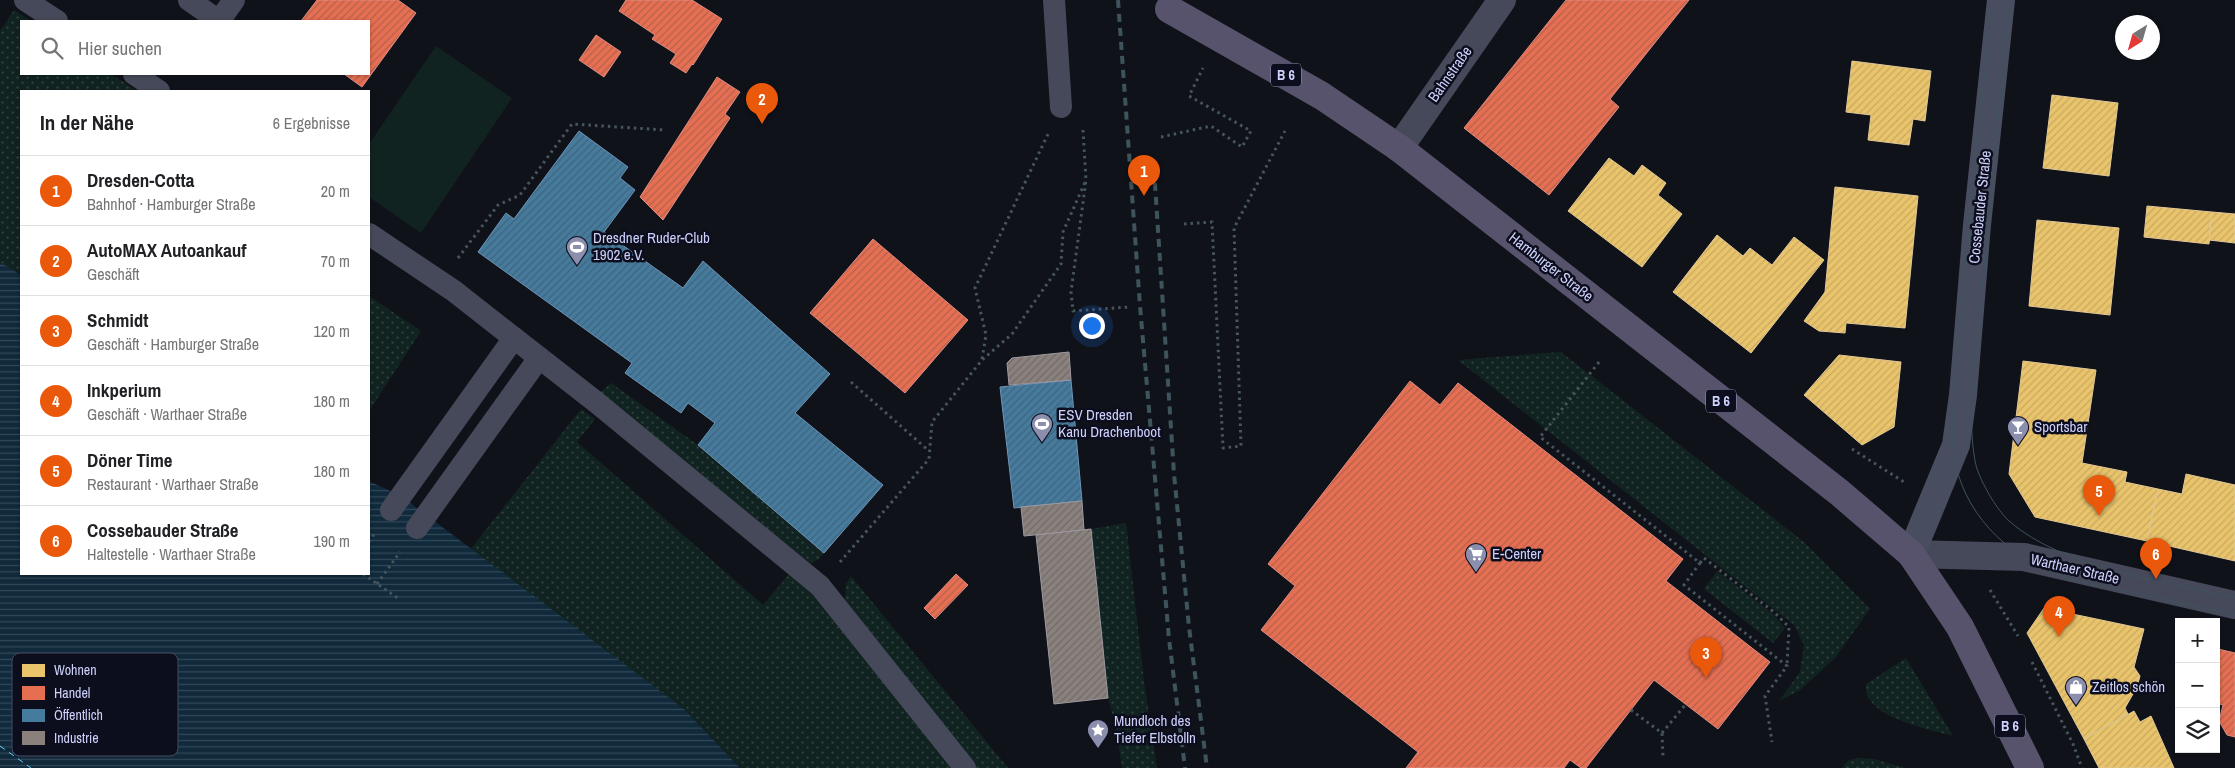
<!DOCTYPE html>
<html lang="de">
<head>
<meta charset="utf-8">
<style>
	body { margin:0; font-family:"Archivo Narrow",sans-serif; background:#f6f6f6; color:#202124 }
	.controls { position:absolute; right:15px; bottom:15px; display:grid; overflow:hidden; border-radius:0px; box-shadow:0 1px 4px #0004 }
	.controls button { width:45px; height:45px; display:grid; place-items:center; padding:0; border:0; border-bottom:1px solid #e0e0e0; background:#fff; color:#202124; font:25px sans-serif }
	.compass { position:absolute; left:2115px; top:15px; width:45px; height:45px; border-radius:50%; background:#fff; box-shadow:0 1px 4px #0004; rotate:217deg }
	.you { position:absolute; left:1091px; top:325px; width:18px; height:18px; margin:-12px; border:4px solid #fff; border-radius:50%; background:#1a73e8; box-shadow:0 0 0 8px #1a73e833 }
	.badge { display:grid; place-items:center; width:32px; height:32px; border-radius:50%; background:#ea580c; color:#fff; font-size:16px; font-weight:700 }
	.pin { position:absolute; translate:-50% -41px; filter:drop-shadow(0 1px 2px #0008) }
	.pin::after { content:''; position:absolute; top:26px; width:18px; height:15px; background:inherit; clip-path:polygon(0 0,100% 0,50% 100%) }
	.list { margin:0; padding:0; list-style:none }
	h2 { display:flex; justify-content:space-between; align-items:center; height:65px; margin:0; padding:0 20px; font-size:21px }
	h2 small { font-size:16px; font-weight:400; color:#757577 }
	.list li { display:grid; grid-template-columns:32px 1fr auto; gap:15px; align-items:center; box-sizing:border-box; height:70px; padding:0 20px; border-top:1px solid #e0e0e0 }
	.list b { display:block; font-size:19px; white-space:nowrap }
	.list p { margin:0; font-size:16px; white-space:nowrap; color:#757577 }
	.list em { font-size:16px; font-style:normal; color:#757577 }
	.icon { flex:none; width:28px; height:28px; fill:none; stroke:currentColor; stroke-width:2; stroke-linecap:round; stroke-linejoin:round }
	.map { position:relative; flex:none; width:2235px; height:768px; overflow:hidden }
	.search { position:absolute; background:#fff; box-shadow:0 1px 4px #0004; left:20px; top:20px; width:350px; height:55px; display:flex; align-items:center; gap:12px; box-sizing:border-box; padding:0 18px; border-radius:0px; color:#757577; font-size:19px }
	.panel { position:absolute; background:#fff; box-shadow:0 1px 4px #0004; left:20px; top:90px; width:350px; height:485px; border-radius:0px }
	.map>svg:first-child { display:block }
	.grass { fill:url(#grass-dots) }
	.pitch { fill:#112320 }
	.water { fill:url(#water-rules) }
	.homes { fill:url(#homes-hatch); stroke:#e1c896 }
	.shops { fill:url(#shops-hatch); stroke:#df8c84 }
	.public { fill:url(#public-hatch); stroke:#6e95b9 }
	.industry { fill:url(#industry-hatch); stroke:#9e99a2 }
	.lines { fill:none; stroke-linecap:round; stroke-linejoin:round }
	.ferry { stroke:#64cef2; stroke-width:1; stroke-dasharray:6 5; stroke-linecap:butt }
	.path { stroke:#46565c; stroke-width:3; stroke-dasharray:2.5 4; stroke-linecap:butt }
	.service { stroke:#464959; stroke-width:22 }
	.minor { stroke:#464959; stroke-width:28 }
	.tertiary { stroke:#464959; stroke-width:28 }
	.secondary { stroke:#484e60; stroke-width:28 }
	.primary { stroke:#57536c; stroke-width:28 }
	.tram { stroke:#3e545c; stroke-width:1 }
	.rail { stroke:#3e545c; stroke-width:4; stroke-dasharray:8 6; stroke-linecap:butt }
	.labels { text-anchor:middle; stroke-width:5; stroke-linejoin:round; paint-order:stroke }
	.shield { fill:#0d0e1d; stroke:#9396b8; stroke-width:1 }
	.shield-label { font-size:14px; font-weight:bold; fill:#cdd1fb }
	.street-label { font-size:15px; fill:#cdd1fb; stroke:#0d0e1d }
	.poi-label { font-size:15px; fill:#cdd1fb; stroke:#0d0e1d; text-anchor:start }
	.key { fill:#0d0e1d; stroke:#474860; stroke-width:1 }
	.key-label { font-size:14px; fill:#cdd1fb }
</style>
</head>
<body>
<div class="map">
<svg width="2235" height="768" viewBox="0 0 2235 768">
	<defs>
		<pattern id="grass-dots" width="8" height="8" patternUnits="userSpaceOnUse" patternTransform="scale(1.25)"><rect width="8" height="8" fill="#112320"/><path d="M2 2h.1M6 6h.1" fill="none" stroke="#324241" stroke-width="1.8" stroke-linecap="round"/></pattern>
		<pattern id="water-rules" width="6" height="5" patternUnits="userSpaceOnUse" patternTransform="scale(1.25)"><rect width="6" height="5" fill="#102a3b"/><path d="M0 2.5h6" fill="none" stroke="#324858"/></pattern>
		<pattern id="homes-hatch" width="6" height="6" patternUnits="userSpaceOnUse" patternTransform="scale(1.25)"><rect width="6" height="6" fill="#e9c46a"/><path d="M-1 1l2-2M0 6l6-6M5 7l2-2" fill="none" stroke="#c7a964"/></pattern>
		<pattern id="shops-hatch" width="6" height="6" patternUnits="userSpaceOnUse" patternTransform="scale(1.25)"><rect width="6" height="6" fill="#e76f51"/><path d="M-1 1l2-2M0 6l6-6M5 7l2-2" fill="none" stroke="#b4614f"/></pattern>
		<pattern id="public-hatch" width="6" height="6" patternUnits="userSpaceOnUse" patternTransform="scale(1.25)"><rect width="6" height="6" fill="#457b9d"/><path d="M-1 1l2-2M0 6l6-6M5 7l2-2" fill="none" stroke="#42637c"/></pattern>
		<pattern id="industry-hatch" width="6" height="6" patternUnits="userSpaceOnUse" patternTransform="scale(1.25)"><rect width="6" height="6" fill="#8a817c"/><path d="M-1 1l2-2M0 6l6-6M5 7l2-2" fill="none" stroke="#6f6a6b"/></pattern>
	</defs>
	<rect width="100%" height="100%" fill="#10121a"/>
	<g class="grass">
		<polygon points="14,10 31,21 21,21 21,74 111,74 137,91 21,91 21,275 0,262 0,31"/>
		<polygon points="369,296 421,331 369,411"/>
		<polygon points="1561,352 1804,542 1870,609 1835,658 1800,690 1779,701 1800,672 1804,645 1794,625 1458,360"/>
		<polygon points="611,383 698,445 824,553 818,560 810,563 598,394"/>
		<polygon points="581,409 595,419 577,442 763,605 790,573 821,596 845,598 846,584 851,576 1008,768 740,768 684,709 470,550"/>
		<polygon points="1126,523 1144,681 1157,768 1122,768 1116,727 1108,698 1091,529"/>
		<polygon points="1717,571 1773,614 1785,628 1773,643 1704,589"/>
		<path d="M1906,658l47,78c-24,-7 -75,-16 -86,-41 -1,-3 -1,-8 -1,-11z"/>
		<polygon points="1859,758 1874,759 1906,768 1842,768 1849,760"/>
	</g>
	<polygon class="pitch" points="436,46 512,98 421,233 369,197 369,144"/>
	<polygon class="water" points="0,262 21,275 21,574 369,574 369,481 401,496 684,709 740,768 0,768"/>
	<g class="homes">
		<polygon points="1852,61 1931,71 1925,121 1913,119 1909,145 1868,140 1871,115 1846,112"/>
		<polygon points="2052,95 2118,103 2109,176 2043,168"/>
		<polygon points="1609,158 1634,176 1642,165 1666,183 1658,195 1682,214 1642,267 1568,211"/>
		<polygon points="1835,187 1918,196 1905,328 1846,323 1845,333 1819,331 1804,321 1825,292"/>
		<polygon points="2147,206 2212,212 2209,244 2144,237"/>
		<polygon points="2212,212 2235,214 2235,243 2209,240"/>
		<polygon points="2037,220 2119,228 2110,315 2029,306"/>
		<polygon points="1717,235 1743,256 1750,248 1772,265 1794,237 1824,260 1751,353 1673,292"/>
		<polygon points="1839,355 1901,362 1894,427 1862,445 1804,395"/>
		<polygon points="2023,361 2096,370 2082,463 2127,472 2125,482 2158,489 2147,541 2035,517 2009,474"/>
		<polygon points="2186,474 2235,485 2235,561 2147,541 2158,489 2182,494"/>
		<polygon points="2044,608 2144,629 2134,667 2140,676 2137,687 2125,708 2128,714 2084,739 2027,633"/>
		<polygon points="2134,711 2140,722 2151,716 2174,768 2099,768 2084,739"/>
	</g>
	<g class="shops">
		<polygon points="317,0 398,0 416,13 362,87 344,74 369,74 369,21 301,21"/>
		<polygon points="626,0 692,0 722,19 693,65 692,64 686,73 670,63 676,54 652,39 655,35 619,11"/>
		<polygon points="1566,0 1689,0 1610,99 1619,107 1549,195 1464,128"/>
		<polygon points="596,35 621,52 604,77 579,60"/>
		<polygon points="717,77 740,92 725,114 730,118 663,220 640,197"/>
		<polygon points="873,239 968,320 905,393 810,313"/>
		<polygon points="1410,381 1440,405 1458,383 1683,559 1666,581 1770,662 1718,729 1654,680 1586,768 1581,768 1570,760 1564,768 1406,768 1418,752 1261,630 1295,586 1268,564"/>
		<polygon points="956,574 968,585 935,619 924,608"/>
		<polygon points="2218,649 2235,653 2235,737 2227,735 2219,721 2223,705 2216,703 2216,657"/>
	</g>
	<g class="public">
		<polygon points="579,131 628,167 620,178 635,190 604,232 683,288 703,261 830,374 795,413 883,485 824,553 698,445 715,423 688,403 681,413 625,373 632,363 478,252 506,213 514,219"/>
		<polygon points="1071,380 1082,501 1014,508 1000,387"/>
	</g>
	<g class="industry">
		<polygon points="1069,352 1071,380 1009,385 1007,363 1012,358"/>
		<polygon points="1082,501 1084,530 1024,536 1021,507"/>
		<polygon points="1091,529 1108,698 1054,704 1036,535"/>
	</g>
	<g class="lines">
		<polyline class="ferry" points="0,746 31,768"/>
		<g class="path">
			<polyline points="1083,130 1086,180 1071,292 1073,311 1129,307"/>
			<polyline points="1161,137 1211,126 1242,147 1251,131 1189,96 1203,68"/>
			<polyline points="1184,224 1212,222 1223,448 1241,446 1234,228 1285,131"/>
			<polyline points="458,258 498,205 520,195 572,124 665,130"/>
			<polyline points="982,359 986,335 975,288 1048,134"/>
			<polyline points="1599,362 1540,437 1700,563 1684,585 1787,666 1765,696 1772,742"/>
			<polyline points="851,382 929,451"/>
			<polyline points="1852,449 1904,482"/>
			<polyline points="369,542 374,534"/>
			<polyline points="840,562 929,459 932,422 982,360 1012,334 1061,264 1063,232 1086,180"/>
			<polyline points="1700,563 1704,558 1774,612 1789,627 1787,665"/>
			<polyline points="363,574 399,599"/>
			<polyline points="377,584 400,552"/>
			<polyline points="1990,590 2018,636"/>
			<polyline points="2032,662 2073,744 2082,768"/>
			<polyline points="1631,710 1662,733 1663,757"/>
			<polyline points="1662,733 1686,704"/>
		</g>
		<g class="service">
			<polyline points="25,0 57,21"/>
			<polyline points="189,0 219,21 234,0"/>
			<polyline points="1054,0 1061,107"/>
			<polyline points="134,74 159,91"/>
			<polyline points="369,234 454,291 514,338 596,402 820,586 965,768"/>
			<polyline points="391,510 514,338"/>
			<polyline points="417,528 539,358"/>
		</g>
		<polyline class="minor" points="1399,148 1502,0"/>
		<polyline class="tertiary" points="1911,554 2024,557 2235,605"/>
		<polyline class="secondary" points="1911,554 1956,445 1963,395 1977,225 2001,0"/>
		<polyline class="primary" points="1169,9 1322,96 1399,148 1840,493 1911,554 1960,627 2030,768"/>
		<g class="tram">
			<path d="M1992,0l-38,387c-1,26 -4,54 2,79 13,55 57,93 109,111 21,8 45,10 66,15 35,8 69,15 104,23"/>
			<path d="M2010,0c-10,101 -21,201 -29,302 -5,52 -15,107 -6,159 3,17 21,48 34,60 55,48 156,60 226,77"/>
		</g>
		<g class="rail">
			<polyline points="1118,0 1140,306 1169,639 1185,768"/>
			<polyline points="1154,169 1174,474 1189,627 1207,768"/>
		</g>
	</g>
	<defs>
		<g id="stadium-pin" transform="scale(1.125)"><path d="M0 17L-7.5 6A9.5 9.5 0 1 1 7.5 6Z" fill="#8b8eac" stroke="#0d0e1d"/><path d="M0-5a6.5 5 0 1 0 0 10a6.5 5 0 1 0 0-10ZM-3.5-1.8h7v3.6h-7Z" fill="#fff"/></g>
		<g id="bar-pin" transform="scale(1.125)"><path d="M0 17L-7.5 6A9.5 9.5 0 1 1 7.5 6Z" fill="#8b8eac" stroke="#0d0e1d"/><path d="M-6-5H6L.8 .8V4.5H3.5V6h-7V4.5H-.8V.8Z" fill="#fff"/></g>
		<g id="supermarket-pin" transform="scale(1.125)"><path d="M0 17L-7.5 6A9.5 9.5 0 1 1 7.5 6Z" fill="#8b8eac" stroke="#0d0e1d"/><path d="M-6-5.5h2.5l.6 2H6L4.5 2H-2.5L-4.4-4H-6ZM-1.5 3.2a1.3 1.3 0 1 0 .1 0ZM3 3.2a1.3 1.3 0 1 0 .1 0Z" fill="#fff"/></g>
		<g id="shop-pin" transform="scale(1.125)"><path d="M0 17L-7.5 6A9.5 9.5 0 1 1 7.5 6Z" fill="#8b8eac" stroke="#0d0e1d"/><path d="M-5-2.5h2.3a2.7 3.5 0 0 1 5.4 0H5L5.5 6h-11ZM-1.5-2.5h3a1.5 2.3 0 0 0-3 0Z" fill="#fff"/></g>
		<g id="sight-pin" transform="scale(1.125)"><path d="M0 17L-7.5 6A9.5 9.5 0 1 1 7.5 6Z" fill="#8b8eac" stroke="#0d0e1d"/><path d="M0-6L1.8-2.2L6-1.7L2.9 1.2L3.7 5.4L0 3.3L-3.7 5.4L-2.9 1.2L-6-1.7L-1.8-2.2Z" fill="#fff"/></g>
	</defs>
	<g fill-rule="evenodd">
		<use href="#stadium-pin" x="577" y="247"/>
		<use href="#stadium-pin" x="1042" y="424"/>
		<use href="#bar-pin" x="2018" y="427"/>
		<use href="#supermarket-pin" x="1476" y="554"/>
		<use href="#shop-pin" x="2076" y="687"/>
		<use href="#sight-pin" x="1098" y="730"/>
	</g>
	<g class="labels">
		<g class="shield">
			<rect x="1271" y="63.5" width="30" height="23" rx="4"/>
			<rect x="1706" y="389.5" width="30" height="23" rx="4"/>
			<rect x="1995" y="714.5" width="30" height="23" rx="4"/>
		</g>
		<g class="shield-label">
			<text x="1286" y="80">B 6</text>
			<text x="1721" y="406">B 6</text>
			<text x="2010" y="731">B 6</text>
		</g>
		<g class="street-label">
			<text transform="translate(1450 74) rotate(-55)" y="5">Bahnstraße</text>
			<text transform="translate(1980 207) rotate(-84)" y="5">Cossebauder Straße</text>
			<text transform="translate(1551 267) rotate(38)" y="5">Hamburger Straße</text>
			<text transform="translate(2075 569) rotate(13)" y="5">Warthaer Straße</text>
		</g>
		<g class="poi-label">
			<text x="593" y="243">Dresdner Ruder-Club<tspan x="593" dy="17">1902 e.V.</tspan></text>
			<text x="1058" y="420">ESV Dresden<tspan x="1058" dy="17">Kanu Drachenboot</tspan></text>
			<text x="2034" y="432">Sportsbar</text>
			<text x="1492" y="559">E-Center</text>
			<text x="2092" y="692">Zeitlos schön</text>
			<text x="1114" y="726">Mundloch des<tspan x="1114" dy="17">Tiefer Elbstolln</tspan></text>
		</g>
	</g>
	<rect x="12" y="653" width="166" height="103" rx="8" class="key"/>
	<rect x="22" y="664" width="23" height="13" fill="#e9c46a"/>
	<rect x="22" y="686" width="23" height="14" fill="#e76f51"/>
	<rect x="22" y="709" width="23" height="13" fill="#457b9d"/>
	<rect x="22" y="731" width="23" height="14" fill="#8a817c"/>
	<g class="key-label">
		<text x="54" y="675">Wohnen</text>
		<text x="54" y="698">Handel</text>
		<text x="54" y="720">Öffentlich</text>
		<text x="54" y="743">Industrie</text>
	</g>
</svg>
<div class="controls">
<button>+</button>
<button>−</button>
<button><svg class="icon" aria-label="layers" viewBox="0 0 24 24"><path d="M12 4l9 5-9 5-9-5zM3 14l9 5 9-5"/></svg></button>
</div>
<svg class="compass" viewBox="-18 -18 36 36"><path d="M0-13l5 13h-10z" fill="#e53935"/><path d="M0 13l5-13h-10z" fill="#757577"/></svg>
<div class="you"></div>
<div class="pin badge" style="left:1144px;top:196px">1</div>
<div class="pin badge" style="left:762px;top:124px">2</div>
<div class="pin badge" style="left:1706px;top:678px">3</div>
<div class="pin badge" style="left:2059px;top:637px">4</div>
<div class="pin badge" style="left:2099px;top:516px">5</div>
<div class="pin badge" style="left:2156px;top:579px">6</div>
<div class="search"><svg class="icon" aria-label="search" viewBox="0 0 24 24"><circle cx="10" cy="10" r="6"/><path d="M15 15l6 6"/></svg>Hier suchen</div>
<section class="panel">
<h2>In der Nähe<small>6 Ergebnisse</small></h2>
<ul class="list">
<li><span class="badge">1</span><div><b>Dresden-Cotta</b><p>Bahnhof · Hamburger Straße</p></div><em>20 m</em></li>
<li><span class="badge">2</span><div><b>AutoMAX Autoankauf</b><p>Geschäft</p></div><em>70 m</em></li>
<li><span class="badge">3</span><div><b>Schmidt</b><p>Geschäft · Hamburger Straße</p></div><em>120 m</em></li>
<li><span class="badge">4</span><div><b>Inkperium</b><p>Geschäft · Warthaer Straße</p></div><em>180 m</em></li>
<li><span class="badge">5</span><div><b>Döner Time</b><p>Restaurant · Warthaer Straße</p></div><em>180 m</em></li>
<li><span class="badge">6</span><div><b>Cossebauder Straße</b><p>Haltestelle · Warthaer Straße</p></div><em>190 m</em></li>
</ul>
</section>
</div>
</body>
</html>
